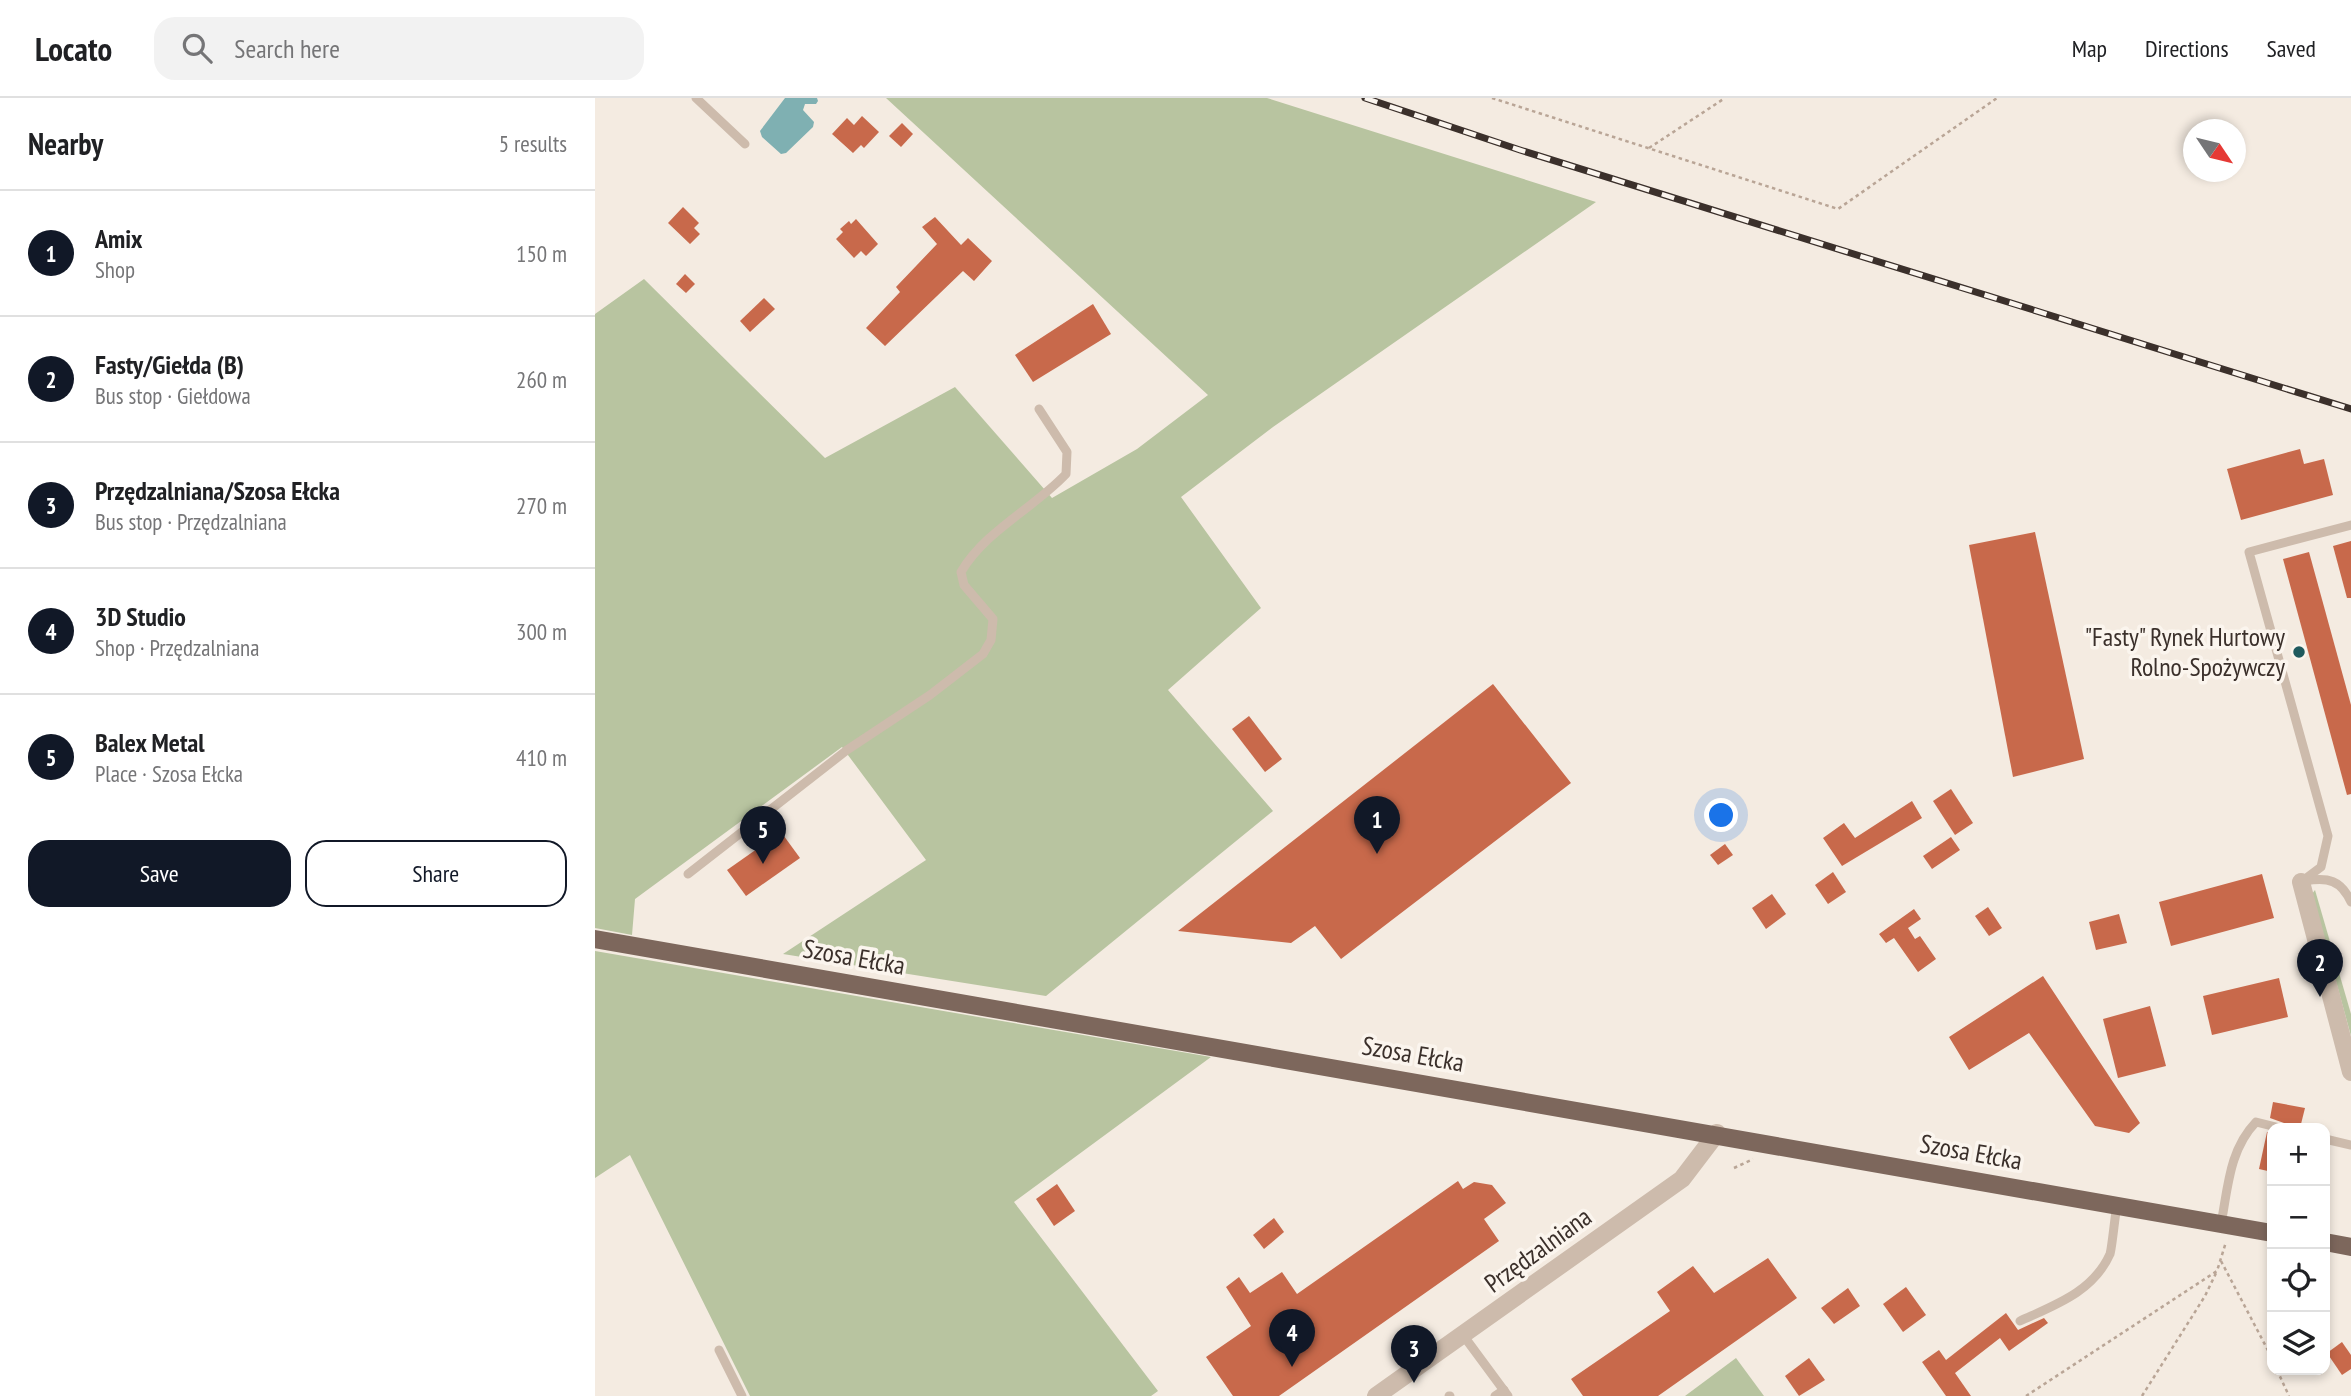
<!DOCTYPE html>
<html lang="en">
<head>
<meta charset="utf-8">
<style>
	body { margin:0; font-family:"PT Sans Narrow",sans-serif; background:#f2f2f2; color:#202124 }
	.controls { position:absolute; right:21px; bottom:21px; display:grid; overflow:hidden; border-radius:14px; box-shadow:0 4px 10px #0003 }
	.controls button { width:63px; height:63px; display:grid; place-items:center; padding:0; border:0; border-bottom:2px solid #e0e0e0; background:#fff; color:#202124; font:35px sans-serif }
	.compass { position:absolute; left:1588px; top:21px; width:63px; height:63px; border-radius:50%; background:#fff; box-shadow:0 4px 10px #0003; rotate:125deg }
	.you { position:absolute; left:1127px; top:718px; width:24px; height:24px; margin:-18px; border:5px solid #fff; border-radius:50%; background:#1a73e8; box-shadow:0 0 0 10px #1a73e833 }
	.badge { display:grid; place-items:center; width:46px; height:46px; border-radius:50%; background:#111827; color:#fff; font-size:23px; font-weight:700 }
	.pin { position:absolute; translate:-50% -58px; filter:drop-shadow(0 2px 4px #0008) }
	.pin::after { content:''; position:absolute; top:37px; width:24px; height:21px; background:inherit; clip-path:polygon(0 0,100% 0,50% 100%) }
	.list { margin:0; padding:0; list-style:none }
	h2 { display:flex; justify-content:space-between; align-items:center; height:91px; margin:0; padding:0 28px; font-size:30px }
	h2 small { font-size:23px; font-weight:400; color:#757577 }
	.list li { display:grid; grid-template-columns:46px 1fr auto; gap:21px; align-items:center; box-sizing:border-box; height:126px; padding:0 28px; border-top:2px solid #e0e0e0 }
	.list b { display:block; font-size:26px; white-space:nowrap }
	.list p { margin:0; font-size:23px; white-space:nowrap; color:#757577 }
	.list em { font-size:23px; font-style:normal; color:#757577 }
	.actions { display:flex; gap:14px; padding:21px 28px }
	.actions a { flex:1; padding:16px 0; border:2px solid #111827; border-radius:21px; text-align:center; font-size:24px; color:#111827 }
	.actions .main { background:#111827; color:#fff }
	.icon { flex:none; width:38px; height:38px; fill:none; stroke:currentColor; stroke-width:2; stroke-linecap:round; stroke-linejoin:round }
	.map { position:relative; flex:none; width:1756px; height:1298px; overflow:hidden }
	header { display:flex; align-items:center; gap:42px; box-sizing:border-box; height:98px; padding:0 35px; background:#fff; border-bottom:2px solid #e0e0e0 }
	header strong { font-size:33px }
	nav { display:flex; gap:38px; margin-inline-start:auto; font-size:24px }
	.search { width:490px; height:63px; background:#f2f2f2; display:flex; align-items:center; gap:18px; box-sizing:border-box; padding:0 24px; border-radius:21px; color:#757577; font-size:26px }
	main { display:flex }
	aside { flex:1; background:#fff }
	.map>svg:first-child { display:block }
	.green { fill:#b8c4a0 }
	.water { fill:#7fb0b2 }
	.building { fill:#c8694b }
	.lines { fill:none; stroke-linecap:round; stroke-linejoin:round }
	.path { stroke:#b9a596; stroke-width:2.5; stroke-dasharray:3.5 3.5; stroke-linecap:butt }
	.lane { stroke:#cdbbac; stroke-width:9 }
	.street { stroke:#cdbbac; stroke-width:18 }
	.primary { stroke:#7d675c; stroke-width:18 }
	.rail-casing { stroke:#3b302b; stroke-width:7 }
	.rail { stroke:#fbf5ee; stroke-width:4.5; stroke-dasharray:13; stroke-linecap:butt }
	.poi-dot { fill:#1f5a5e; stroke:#fbf5ee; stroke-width:2.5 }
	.labels { text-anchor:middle; stroke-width:7; stroke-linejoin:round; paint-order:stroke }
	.poi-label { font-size:26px; fill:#3b302b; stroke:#fbf5ee; text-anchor:end }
	.street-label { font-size:26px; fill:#3b302b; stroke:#fbf5ee }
</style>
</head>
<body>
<header>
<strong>Locato</strong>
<div class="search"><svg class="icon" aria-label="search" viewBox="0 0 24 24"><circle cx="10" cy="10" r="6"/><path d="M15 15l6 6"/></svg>Search here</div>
<nav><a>Map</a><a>Directions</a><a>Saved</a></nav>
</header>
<main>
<aside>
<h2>Nearby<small>5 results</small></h2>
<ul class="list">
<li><span class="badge">1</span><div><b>Amix</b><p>Shop</p></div><em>150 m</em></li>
<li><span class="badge">2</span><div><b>Fasty/Giełda (B)</b><p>Bus stop · Giełdowa</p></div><em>260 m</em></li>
<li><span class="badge">3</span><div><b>Przędzalniana/Szosa Ełcka</b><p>Bus stop · Przędzalniana</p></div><em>270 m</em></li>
<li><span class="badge">4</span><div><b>3D Studio</b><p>Shop · Przędzalniana</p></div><em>300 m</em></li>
<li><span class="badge">5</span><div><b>Balex Metal</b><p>Place · Szosa Ełcka</p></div><em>410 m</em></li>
</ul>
<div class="actions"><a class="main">Save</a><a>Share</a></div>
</aside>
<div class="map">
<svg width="1756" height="1298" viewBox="0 0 1756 1298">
	<rect width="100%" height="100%" fill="#f4ebe1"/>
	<g class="green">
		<polygon points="291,0 672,0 1001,104 678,329 586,399 666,510 573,592 678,713 451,898 188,856 331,762 247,649 40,801 37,837 0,830 0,216 49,181 230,360 360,289 457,400 542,351 613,297"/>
		<polygon points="1720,792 1756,916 1756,938 1717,796"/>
		<polygon points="0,853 616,959 419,1104 563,1293 556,1298 155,1298 35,1057 0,1080"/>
		<polygon points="1141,1260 1169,1298 1090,1298"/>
	</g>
	<polygon class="water" points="190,0 222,0 223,3 221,6 210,6 208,12 219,24 218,29 191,55 186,56 167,39 165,33"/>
	<g class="building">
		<polygon points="267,18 284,34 269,50 266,47 258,55 237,36 252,20 259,27"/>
		<polygon points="307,25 318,36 306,49 294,38"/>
		<polygon points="88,109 104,125 99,130 105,136 95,146 73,125"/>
		<polygon points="340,119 366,147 373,140 397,163 379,183 368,173 290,248 271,230 305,194 301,189 342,146 327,129"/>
		<polygon points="261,121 283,146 271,158 266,153 259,160 241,141 248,134 245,131 254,123 256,126"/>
		<polygon points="90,176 100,186 91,195 81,186"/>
		<polygon points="169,200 180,211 155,234 145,223"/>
		<polygon points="498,206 516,236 438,284 420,257"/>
		<polygon points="1705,351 1709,366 1729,361 1738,397 1646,422 1632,371"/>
		<polygon points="1440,434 1489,661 1418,679 1374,447"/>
		<polygon points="1756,443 1756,500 1752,500 1738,448"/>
		<polygon points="1714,454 1756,607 1756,696 1752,697 1688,461"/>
		<polygon points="898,586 976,685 746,861 720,828 696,845 583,833"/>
		<polygon points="654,618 687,661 670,674 637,631"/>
		<polygon points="1356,691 1378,725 1360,737 1338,703"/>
		<polygon points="1317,703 1327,720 1247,768 1228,740 1249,725 1260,740"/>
		<polygon points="186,734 205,760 151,798 132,772"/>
		<polygon points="1356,739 1365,752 1337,771 1328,758"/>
		<polygon points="1130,746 1138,757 1123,767 1115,757"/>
		<polygon points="1238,774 1251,794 1233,806 1220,787"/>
		<polygon points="1667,776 1679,820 1576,848 1564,804"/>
		<polygon points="1177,796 1191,816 1171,831 1157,810"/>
		<polygon points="1393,809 1407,830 1394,838 1380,818"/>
		<polygon points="1319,811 1326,821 1313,830 1320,841 1325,838 1341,861 1323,874 1299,840 1291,845 1284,836"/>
		<polygon points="1524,816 1532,845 1501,852 1494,824"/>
		<polygon points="1448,878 1545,1025 1534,1035 1500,1028 1434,935 1374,972 1354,939"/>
		<polygon points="1684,880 1693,919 1617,937 1608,898"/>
		<polygon points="1555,908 1571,968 1523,980 1508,921"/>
		<polygon points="1678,1004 1710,1010 1705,1030 1692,1030 1689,1025 1675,1020"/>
		<polygon points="1672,1034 1677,1035 1677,1074 1664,1071"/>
		<polygon points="863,1083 868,1091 879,1084 897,1087 911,1105 889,1121 904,1143 684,1298 638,1298 611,1259 656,1228 631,1189 644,1179 655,1195 687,1174 702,1196"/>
		<polygon points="462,1086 480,1113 459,1128 441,1101"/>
		<polygon points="679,1120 689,1134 669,1151 658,1137"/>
		<polygon points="1173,1160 1202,1200 1063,1298 988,1298 976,1281 1075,1213 1062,1194 1098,1168 1119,1195"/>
		<polygon points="1311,1189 1331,1217 1308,1234 1288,1206"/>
		<polygon points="1253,1190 1265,1208 1239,1226 1226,1210"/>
		<polygon points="1411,1215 1423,1232 1449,1220 1453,1225 1414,1253 1405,1240 1360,1275 1376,1298 1351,1298 1327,1264 1344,1252 1351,1262"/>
		<polygon points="1747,1244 1756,1257 1756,1271 1747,1277 1732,1255"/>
		<polygon points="1214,1260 1230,1282 1204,1298 1190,1278"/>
	</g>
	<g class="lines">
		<g class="path">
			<polyline points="897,0 1243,111 1402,0"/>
			<polyline points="1054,50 1130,0"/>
			<polyline points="1139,1070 1158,1061"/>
			<polyline points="1626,1163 1677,1260"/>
			<polyline points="1682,1272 1694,1298"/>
			<polyline points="1431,1298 1622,1173 1631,1144"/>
			<polyline points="1547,1298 1610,1198 1622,1173"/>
		</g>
		<g class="lane">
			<polyline points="101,0 150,46"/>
			<path d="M93,776l159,-124 83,-55 53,-41 8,-14 2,-21 -29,-34 -3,-13c24,-41 73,-64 105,-98l1,-22 -28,-43"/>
			<path d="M1710,783c23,-4 36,-1 46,21"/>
			<polyline points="1706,784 1726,769 1733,738 1654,454 1756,427"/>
			<polyline points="1730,1041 1756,1047"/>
			<path d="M1626,1126c7,-36 8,-74 35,-102l24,6"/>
			<path d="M1425,1223c35,-16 73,-29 90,-67 2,-6 5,-39 7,-49"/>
			<polyline points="868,1237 913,1298"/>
			<polyline points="124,1252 147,1298"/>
			<polyline points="854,1298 855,1298"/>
			<polyline points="900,1298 909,1292"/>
		</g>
		<g class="street">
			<polyline points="1706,784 1756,974"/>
			<polyline points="781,1298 1087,1081 1122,1035"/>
		</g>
		<g class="primary">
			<polyline points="0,841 1677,1135"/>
			<polyline points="1730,1144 1756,1149"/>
		</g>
		<g class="rail-casing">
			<polyline id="rail" points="770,0 925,52 1756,311"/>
		</g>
		<use href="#rail" class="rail"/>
	</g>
	<circle class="poi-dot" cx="1704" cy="554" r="7"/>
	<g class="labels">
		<g class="poi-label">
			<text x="1690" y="548">"Fasty" Rynek Hurtowy<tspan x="1690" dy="30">Rolno-Spożywczy</tspan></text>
		</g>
		<g class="street-label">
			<text transform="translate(259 859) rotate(10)" y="9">Szosa Ełcka</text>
			<text transform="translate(818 956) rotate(10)" y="9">Szosa Ełcka</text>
			<text transform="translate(1376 1054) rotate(10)" y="9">Szosa Ełcka</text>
			<text transform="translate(943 1152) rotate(-36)" y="9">Przędzalniana</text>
		</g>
	</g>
</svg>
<div class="controls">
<button>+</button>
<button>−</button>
<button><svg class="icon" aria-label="locate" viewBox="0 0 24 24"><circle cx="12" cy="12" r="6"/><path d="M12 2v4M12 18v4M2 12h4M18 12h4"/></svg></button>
<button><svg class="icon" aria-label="layers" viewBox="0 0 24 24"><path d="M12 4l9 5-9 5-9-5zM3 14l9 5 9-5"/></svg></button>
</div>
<svg class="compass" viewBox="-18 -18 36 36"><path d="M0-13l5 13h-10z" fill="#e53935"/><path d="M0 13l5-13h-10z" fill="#757577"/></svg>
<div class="you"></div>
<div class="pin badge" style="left:782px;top:756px">1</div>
<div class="pin badge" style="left:1725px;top:899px">2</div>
<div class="pin badge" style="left:819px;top:1285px">3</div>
<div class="pin badge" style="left:697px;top:1269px">4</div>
<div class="pin badge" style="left:168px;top:766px">5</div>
</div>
</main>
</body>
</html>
